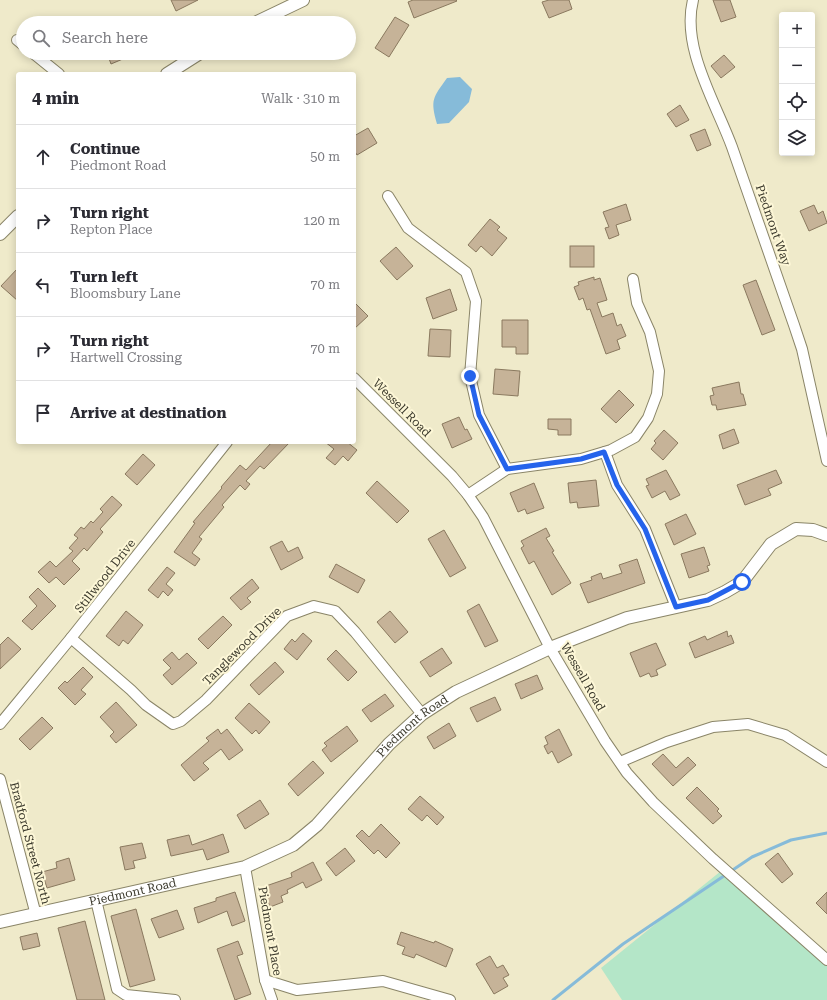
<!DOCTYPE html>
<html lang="en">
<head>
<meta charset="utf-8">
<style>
	body { margin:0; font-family:"Roboto Serif",serif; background:#f2f2f3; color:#2b2b33 }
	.controls { position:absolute; right:12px; top:12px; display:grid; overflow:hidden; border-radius:4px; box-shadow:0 2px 10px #0003 }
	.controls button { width:36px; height:36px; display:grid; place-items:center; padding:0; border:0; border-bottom:1px solid #e1e1e2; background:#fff; color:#2b2b33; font:20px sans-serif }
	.stop { position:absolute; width:12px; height:12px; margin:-9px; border:3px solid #2563eb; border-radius:50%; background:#fff }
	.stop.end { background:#2563eb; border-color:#fff; box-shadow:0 1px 4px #0008 }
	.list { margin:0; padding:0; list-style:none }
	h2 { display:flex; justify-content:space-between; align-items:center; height:52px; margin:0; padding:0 16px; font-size:17px }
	h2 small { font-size:13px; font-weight:400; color:#7c7c81 }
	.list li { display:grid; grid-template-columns:26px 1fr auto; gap:12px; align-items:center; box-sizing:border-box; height:64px; padding:0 16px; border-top:1px solid #e1e1e2 }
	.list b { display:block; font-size:15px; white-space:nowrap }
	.list p { margin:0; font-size:13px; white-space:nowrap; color:#7c7c81 }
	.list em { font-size:13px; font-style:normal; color:#7c7c81 }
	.icon { flex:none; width:22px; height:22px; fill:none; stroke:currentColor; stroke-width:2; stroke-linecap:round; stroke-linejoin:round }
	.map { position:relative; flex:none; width:827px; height:1000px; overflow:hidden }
	.search { position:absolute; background:#fff; box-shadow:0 2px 10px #0003; left:16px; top:16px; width:340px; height:44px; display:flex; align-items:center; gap:10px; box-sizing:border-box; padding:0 14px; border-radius:22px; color:#7c7c81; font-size:15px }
	.panel { position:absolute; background:#fff; box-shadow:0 2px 10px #0003; left:16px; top:72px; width:340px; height:372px; border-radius:4px }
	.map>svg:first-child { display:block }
	.green { fill:#b4e6c8 }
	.water { fill:#86bbd9 }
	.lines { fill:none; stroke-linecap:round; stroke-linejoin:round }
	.stream { stroke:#86bbd9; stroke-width:3 }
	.building { fill:#c6b398; stroke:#8a795f }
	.minor-casing { stroke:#8a8568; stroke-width:12 }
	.tertiary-casing { stroke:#8a8568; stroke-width:14 }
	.minor { stroke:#fff; stroke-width:10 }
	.tertiary { stroke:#fff; stroke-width:12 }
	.route { stroke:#2563eb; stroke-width:5 }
	.labels { text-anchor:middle; stroke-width:4; stroke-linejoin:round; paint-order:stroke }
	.street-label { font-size:12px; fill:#3b392c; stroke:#fdf7d7 }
</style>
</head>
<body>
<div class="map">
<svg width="827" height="1000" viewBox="0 0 827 1000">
	<rect width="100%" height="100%" fill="#efeaca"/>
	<polygon class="green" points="721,871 827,961 827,1000 622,1000 601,968"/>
	<path class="water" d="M460,77l12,12 -3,13 -20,21 -12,1c-7,-25 -4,-26 10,-46z"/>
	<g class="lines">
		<polyline class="stream" points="553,1000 623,944 752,857 791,840 827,833"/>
	</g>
	<g class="building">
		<polygon points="171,0 198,0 176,11"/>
		<polygon points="413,0 456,0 457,1 414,18 408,2"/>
		<polygon points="549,0 569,0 572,9 549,18 542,2"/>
		<polygon points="713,0 730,0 736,17 721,22"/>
		<polygon points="395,17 409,25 389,57 375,48"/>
		<polygon points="107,53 137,53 111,64"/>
		<polygon points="724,55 735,67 721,78 711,66"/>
		<polygon points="680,105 689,120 676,127 667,114"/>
		<polygon points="368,128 377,143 357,155 354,150 354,136"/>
		<polygon points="705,129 711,145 697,151 690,135"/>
		<polygon points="626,204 631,220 616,225 619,235 609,239 605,228 609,227 603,212"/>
		<polygon points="814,205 818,214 823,211 827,223 809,231 800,211"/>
		<polygon points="490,219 500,227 497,230 507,238 492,256 481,246 476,252 468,245"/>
		<rect x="570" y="246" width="24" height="21"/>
		<polygon points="396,247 413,266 397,280 380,261"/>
		<polygon points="18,268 18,301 1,286"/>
		<polygon points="594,277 594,280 600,278 607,300 597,303 602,317 613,313 617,326 621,324 626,336 617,340 620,349 606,354 590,309 587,310 583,298 579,300 574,287 579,285 578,282"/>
		<polygon points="756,280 775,330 762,335 743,285"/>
		<polygon points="450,289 457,310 433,319 426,298"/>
		<polygon points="354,302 368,316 354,329"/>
		<polygon points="502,320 528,320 528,354 516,354 516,347 502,347"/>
		<polygon points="430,329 451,330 450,357 428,356"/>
		<polygon points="495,369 520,371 518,396 493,394"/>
		<polygon points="739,382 741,394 743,394 746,405 717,410 716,405 712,405 710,396 714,395 712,388"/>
		<polygon points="619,390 634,405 616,423 601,409"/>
		<polygon points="459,417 465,430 467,429 472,439 452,448 442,424"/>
		<polygon points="548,419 571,419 571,435 558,435 558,430 548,429"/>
		<polygon points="734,429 739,443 723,449 719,435"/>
		<polygon points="664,430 678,443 663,460 651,449 656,443 654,441"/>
		<polygon points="272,442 290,442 264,469 260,466 246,481 250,484 245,490 240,485 222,505 224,507 199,537 202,539 192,553 200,559 195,566 174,552 195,523 193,522 222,488 221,487 240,465 246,470"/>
		<polygon points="325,442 347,442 357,450 348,461 343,456 335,465 326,458 334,449"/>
		<polygon points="143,454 155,465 137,485 125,474"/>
		<polygon points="666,470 680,495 670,500 665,491 652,498 646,486 649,485 646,479"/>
		<polygon points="776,470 782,483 768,489 771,495 745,505 737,485"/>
		<polygon points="596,480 599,506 578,508 577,502 570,503 568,483"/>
		<polygon points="377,481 409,511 397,523 366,493"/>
		<polygon points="534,483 544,508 527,514 525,509 518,512 510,493"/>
		<polygon points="112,496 122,505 100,529 103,532 87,551 84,548 72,561 80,569 64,585 56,577 49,583 38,572 50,561 56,567 73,551 69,548 78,538 74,535 81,527 84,529 91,521 93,523 103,512 100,509"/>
		<polygon points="686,514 696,534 674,545 665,524"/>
		<polygon points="546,528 550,536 546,538 554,551 552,552 571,583 552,595 534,561 529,564 521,548 524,546 521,541"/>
		<polygon points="444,530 466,568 450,577 428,539"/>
		<polygon points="282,541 288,552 298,547 303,558 281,570 270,547"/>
		<polygon points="704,547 710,565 707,566 709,571 689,578 681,554"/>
		<polygon points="637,559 645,583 588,603 580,584 592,580 591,577 601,573 603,579 622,573 619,565"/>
		<polygon points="336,564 365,580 358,593 329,577"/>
		<polygon points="167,567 175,573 166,584 173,590 168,596 163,591 158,598 148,590"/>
		<polygon points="252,579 259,588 247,598 251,602 241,610 230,598"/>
		<polygon points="38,588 56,606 32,630 22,621 37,606 29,597"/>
		<polygon points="479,604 498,641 485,647 467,611"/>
		<polygon points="126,611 143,625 128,644 123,640 119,646 106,636"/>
		<polygon points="390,611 408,632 395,643 377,622"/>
		<polygon points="223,616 232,625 208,649 198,639"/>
		<polygon points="727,631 728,637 731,635 734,643 695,658 689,643 705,636 707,640"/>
		<polygon points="303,633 312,641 297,660 284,649 292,639 295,642"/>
		<polygon points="8,637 21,649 0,669 0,645"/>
		<polygon points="656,643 666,665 656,670 658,675 651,677 649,673 640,677 630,653"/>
		<polygon points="442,648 452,663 430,677 420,662"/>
		<polygon points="336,650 357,672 348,681 327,659"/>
		<polygon points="172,652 179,660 187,653 197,663 172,685 163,675 171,668 163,660"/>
		<polygon points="275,662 284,672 259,695 250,685"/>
		<polygon points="83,667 93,677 81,690 86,694 75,705 58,688 65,681 67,683"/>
		<polygon points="537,675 543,689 521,699 515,684"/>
		<polygon points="385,694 394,706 371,722 362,710"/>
		<polygon points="495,697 501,710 477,722 470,708"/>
		<polygon points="116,702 137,725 116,743 110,736 114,732 100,717"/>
		<polygon points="249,703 270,722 259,734 256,730 252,734 235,718"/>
		<polygon points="42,717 53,728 30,750 19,739"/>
		<polygon points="449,723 456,736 434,749 427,737"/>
		<polygon points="347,726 358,741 331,762 322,750 327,746 324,743"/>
		<polygon points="218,729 221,734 227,729 243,750 229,760 221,749 203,763 209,769 194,781 181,765 209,741 206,738"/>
		<polygon points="559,729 572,755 558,763 552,751 548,754 544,746 548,744 545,737"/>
		<polygon points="663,754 676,768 688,757 696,765 673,786 652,764"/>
		<polygon points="313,761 324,773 298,796 288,784"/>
		<polygon points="697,787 719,809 717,811 722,816 713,824 686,798"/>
		<polygon points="420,796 444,817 437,825 427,815 422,821 408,809"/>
		<polygon points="260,800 269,814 245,829 237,815"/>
		<polygon points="381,824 400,843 386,858 378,850 374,854 356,836 362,830 369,837"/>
		<polygon points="223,834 229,852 207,860 203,849 171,856 167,840 189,835 192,845"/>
		<polygon points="142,843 146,858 133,861 135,868 125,870 120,847"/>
		<polygon points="345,848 355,861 336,876 326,863"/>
		<polygon points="778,853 793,874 782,883 765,864"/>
		<polygon points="69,858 75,880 47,888 42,872 57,868 56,862"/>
		<polygon points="313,862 322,880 306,888 303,882 287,890 288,893 281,896 283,902 270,907 263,887 292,877 291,873"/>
		<polygon points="235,892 245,921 232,926 227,911 198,923 194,908 216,901 216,898"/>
		<polygon points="827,892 827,914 816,903"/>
		<polygon points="136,909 155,980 130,987 111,916"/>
		<polygon points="177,910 184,929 159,938 151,919"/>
		<polygon points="85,921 105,1000 77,1000 58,928"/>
		<polygon points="401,932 434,943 435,941 453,949 446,967 416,954 414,958 402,954 405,947 397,944"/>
		<polygon points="37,933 40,946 23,950 20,937"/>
		<polygon points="238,941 243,954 237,956 251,994 235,1000 217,949"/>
		<polygon points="490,956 497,968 503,965 509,975 503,978 508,986 494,994 476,964"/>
	</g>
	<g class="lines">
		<g class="minor-casing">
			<g id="minor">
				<path d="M693,0c-12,48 23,103 39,147 21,59 41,119 62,178l8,24 25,112"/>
				<polyline points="17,40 23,45"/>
				<polyline points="33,53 59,74"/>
				<polyline points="388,196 408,228 466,272 476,301 470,376 479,415 507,469"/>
				<polyline points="354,378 452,476 468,495 483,517 550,648 605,741 627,773 653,802 713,859 827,960"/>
				<polyline points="605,452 617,485 645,529 676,607"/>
				<polyline points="468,495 507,469 581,459 611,450 635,437 648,418 657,394 659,371 650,332 637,303 633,279"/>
				<polyline points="71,638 131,690 146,705 173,724 181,721 206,700 287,616 314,606 335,611 355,632 422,714"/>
				<polyline points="0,724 71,638 227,442"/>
				<polyline points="620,762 667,742 713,727 748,724 785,735 827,762"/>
				<polyline points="0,779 36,915"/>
				<polyline points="245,867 265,980 272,1000"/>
				<polyline points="96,900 117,989 126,995 175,1000"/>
				<polyline points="265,980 297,990 383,981 450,1000"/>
			</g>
		</g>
		<g class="tertiary-casing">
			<g id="tertiary">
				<polyline points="255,23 303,0"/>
				<polyline points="167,74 200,53"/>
				<polyline points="0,234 18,216"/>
				<path id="s1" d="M0,922l245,-55 48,-22 24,-20 72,-81 33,-30 34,-22 94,-44 77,-30 81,-18 17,-8 17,-10 29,-38 25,-15 17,1 14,5"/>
			</g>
		</g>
		<use href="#minor" class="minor"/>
		<use href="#tertiary" class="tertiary"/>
	</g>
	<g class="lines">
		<polyline class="route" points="470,376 479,415 507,469 581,459 604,452 617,485 645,529 676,607 708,600 742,582"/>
	</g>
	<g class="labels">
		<g class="street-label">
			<text transform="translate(773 225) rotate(71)" y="4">Piedmont Way</text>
			<text transform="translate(402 408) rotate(45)" y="4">Wessell Road</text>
			<text transform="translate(105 576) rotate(-52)" y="4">Stillwood Drive</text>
			<text transform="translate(242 646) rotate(-45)" y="4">Tanglewood Drive</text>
			<text transform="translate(583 677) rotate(60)" y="4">Wessell Road</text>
			<text dy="4" stroke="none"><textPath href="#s1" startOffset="473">Piedmont Road</textPath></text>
			<text transform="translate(30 843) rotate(75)" y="4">Bradford Street North</text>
			<text dy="4" stroke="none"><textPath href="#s1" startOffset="136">Piedmont Road</textPath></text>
			<text transform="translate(270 931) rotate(80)" y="4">Piedmont Place</text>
		</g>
	</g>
</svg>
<div class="controls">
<button>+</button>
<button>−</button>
<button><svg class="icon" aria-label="locate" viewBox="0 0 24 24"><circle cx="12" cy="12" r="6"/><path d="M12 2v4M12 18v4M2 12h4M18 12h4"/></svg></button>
<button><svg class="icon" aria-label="layers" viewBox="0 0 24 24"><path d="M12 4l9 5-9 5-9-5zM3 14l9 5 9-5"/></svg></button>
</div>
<div class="stop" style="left:742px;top:582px"></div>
<div class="stop end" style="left:470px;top:376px"></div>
<div class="search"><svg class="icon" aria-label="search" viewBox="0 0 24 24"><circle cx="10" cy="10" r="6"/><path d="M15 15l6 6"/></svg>Search here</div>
<section class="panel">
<h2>4 min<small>Walk · 310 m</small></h2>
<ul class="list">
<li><svg class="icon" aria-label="ahead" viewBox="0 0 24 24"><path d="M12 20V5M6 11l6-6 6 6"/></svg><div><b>Continue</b><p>Piedmont Road</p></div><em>50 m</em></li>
<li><svg class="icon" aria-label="right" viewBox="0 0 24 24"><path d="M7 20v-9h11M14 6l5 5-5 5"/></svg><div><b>Turn right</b><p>Repton Place</p></div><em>120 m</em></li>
<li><svg class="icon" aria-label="left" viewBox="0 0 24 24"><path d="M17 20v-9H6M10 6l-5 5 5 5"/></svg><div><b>Turn left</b><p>Bloomsbury Lane</p></div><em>70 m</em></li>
<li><svg class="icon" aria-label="right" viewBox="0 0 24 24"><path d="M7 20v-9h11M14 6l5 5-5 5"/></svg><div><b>Turn right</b><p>Hartwell Crossing</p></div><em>70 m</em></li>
<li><svg class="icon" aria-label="arrive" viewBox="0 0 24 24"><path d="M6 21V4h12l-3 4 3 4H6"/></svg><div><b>Arrive at destination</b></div></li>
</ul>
</section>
</div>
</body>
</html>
